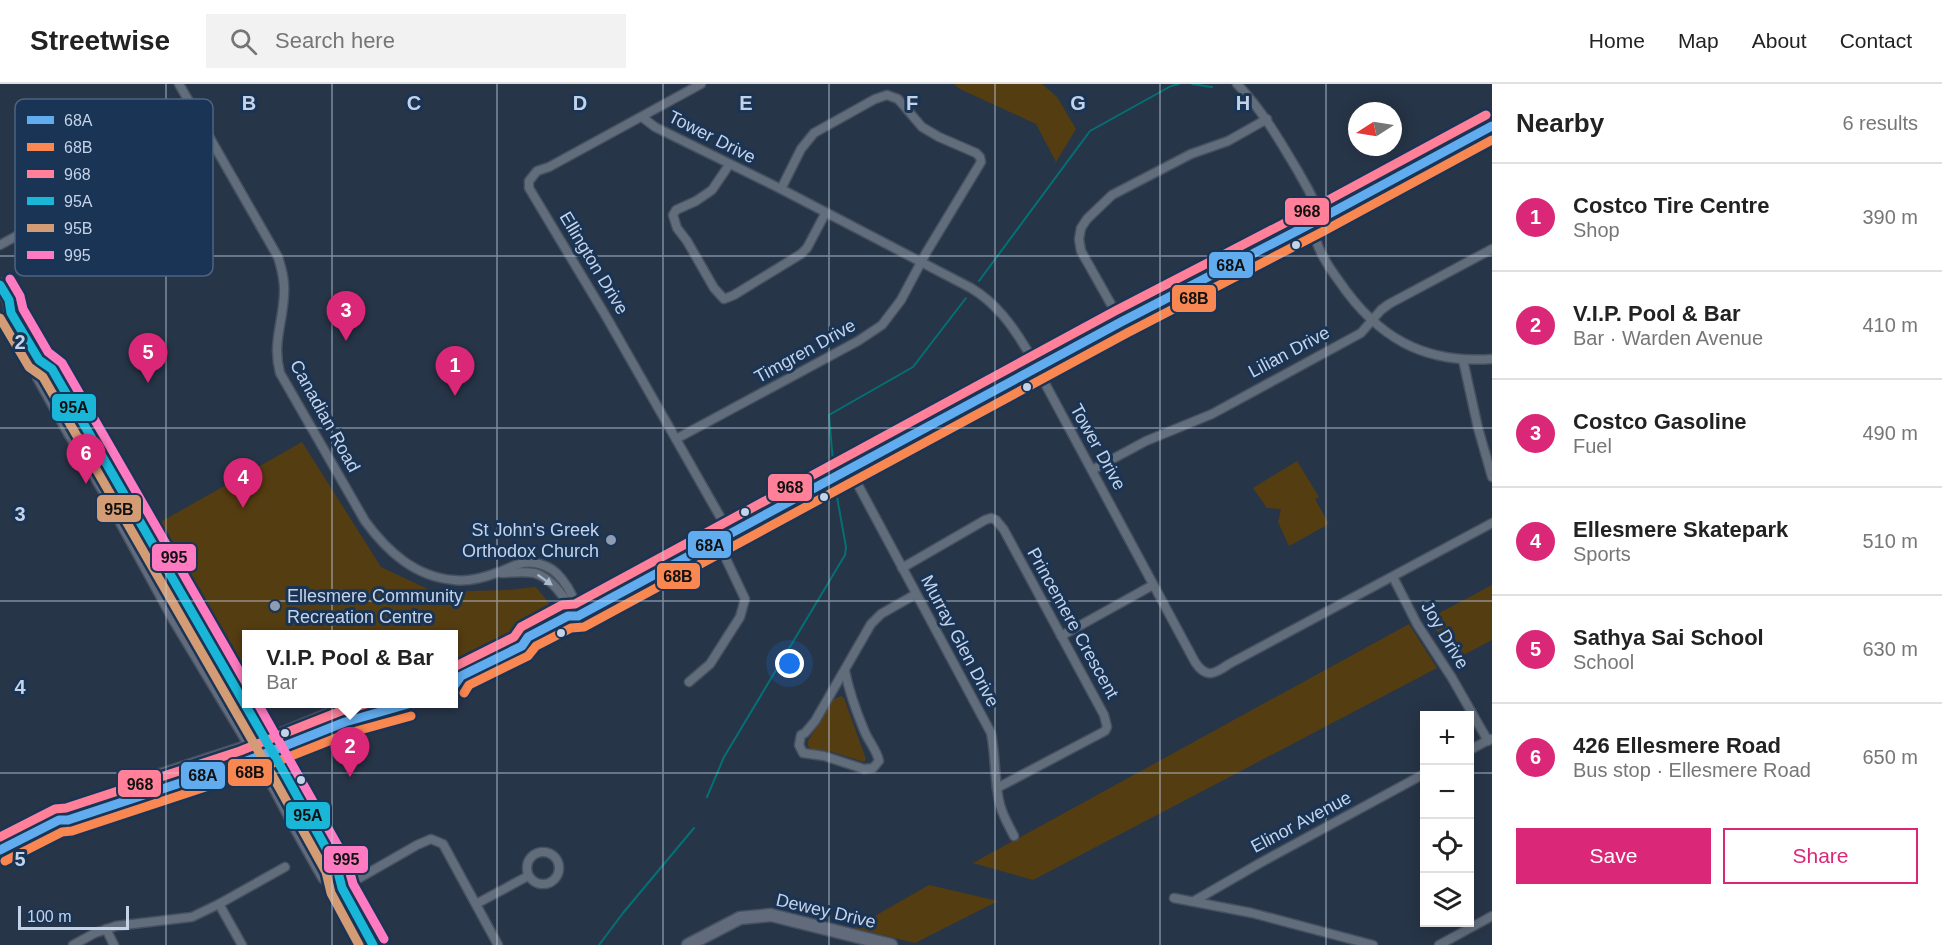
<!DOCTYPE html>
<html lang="en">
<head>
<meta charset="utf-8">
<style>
	body { margin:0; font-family:Helvetica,sans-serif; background:#f2f2f2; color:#222 }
	.controls { position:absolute; right:18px; bottom:18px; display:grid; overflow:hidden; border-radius:0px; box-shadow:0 3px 15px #0003 }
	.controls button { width:54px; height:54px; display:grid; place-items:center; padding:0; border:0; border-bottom:2px solid #e0e0e0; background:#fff; color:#222; font:30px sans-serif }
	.compass { position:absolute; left:1348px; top:18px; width:54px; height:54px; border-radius:50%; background:#fff; box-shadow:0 3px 15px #0003; rotate:258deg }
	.scale { position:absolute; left:18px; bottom:15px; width:111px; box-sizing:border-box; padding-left:6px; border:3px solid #c4d3e8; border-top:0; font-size:16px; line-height:21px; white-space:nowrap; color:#c4d3e8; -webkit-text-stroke:4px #1a3455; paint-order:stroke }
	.you { position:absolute; left:790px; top:580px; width:21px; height:21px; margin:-15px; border:4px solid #fff; border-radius:50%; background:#1a73e8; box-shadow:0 0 0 9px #1a73e833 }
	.badge { display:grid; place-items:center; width:39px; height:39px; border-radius:50%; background:#db2777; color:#fff; font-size:20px; font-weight:700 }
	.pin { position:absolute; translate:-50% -50px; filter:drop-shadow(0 2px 3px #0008) }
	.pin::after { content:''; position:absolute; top:32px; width:21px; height:18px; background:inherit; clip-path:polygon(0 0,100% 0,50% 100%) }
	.popup { position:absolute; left:242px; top:546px; width:216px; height:78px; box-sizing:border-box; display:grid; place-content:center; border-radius:0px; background:#fff; filter:drop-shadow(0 2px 4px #0005); font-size:20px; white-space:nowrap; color:#767676 }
	.popup b { font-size:22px; color:#222 }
	.popup::after { content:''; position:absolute; left:50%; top:100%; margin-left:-12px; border:12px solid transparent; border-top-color:#fff }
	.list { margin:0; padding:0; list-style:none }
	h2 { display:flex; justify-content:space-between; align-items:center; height:78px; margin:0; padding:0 24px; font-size:26px }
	h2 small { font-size:20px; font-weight:400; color:#767676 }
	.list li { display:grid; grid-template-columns:39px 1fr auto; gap:18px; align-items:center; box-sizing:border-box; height:108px; padding:0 24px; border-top:2px solid #e0e0e0 }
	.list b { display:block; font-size:22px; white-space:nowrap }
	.list p { margin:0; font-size:20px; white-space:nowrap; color:#767676 }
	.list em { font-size:20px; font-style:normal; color:#767676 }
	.actions { display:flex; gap:12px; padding:18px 24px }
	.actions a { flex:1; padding:14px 0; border:2px solid #db2777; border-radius:0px; text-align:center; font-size:21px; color:#db2777 }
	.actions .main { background:#db2777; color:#fff }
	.icon { flex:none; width:33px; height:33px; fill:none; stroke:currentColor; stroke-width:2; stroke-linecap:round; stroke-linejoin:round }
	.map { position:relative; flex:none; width:1492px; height:861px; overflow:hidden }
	header { display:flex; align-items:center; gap:36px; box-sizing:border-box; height:84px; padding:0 30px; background:#fff; border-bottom:2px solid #e0e0e0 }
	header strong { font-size:28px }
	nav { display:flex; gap:33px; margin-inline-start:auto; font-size:21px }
	.search { width:420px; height:54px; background:#f2f2f2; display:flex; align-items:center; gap:15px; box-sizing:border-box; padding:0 21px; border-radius:0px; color:#767676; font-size:22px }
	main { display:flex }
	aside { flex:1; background:#fff }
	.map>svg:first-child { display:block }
	.green { fill:#553d12 }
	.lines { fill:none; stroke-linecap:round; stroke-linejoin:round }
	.stream { stroke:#047073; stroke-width:2 }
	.street-casing { stroke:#455161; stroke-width:11 }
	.secondary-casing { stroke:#455161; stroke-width:15 }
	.street { stroke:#626d7c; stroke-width:8 }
	.secondary { stroke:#616b7b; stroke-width:12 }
	.bus-1-casing { stroke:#1a3455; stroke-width:14 }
	.bus-2-casing { stroke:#1a3455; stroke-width:14 }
	.bus-3-casing { stroke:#1a3455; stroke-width:14 }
	.bus-4-casing { stroke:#1a3455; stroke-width:14 }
	.bus-5-casing { stroke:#1a3455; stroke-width:14 }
	.bus-6-casing { stroke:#1a3455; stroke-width:14 }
	.bus-1 { stroke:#60acee; stroke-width:9 }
	.bus-2 { stroke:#f88751; stroke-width:9 }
	.bus-3 { stroke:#ff8098; stroke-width:9 }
	.bus-4 { stroke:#1ab6d8; stroke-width:9 }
	.bus-5 { stroke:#d39c74; stroke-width:9 }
	.bus-6 { stroke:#fe7ac1; stroke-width:9 }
	.oneway { fill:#acbacd }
	.grid { fill:none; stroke:#c4d3e8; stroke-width:1.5; stroke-opacity:0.55 }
	.bus-dot { fill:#c4d3e8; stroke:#1a3455; stroke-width:2 }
	.poi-dot { fill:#8d9cb0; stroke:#1a3455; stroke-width:2 }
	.labels { text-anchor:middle; stroke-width:6; stroke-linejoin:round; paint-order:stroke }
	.street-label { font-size:18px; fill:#c4d3e8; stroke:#1a3455 }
	.poi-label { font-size:18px; fill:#c4d3e8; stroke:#1a3455; text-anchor:end }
	.key { fill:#1a3455; stroke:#4d6481; stroke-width:1.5 }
	.key-label { font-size:16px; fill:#c4d3e8 }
	.grid-label { font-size:20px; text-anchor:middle; font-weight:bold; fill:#c4d3e8; stroke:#1a3455; stroke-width:6; stroke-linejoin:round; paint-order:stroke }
	.line-badge { stroke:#1a3455; stroke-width:2 }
	.pale-badge-label { font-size:16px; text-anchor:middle; font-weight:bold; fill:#111 }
</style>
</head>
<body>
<header>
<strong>Streetwise</strong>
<div class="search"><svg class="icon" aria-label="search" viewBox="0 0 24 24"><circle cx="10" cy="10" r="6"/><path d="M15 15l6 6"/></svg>Search here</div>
<nav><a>Home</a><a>Map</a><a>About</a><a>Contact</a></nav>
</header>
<main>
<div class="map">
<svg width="1492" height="861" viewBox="0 0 1492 861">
	<rect width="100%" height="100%" fill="#273548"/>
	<g class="green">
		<polygon points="954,0 1042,0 1057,13 1076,45 1056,78 1036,40 960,5"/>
		<polygon points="302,358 381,483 434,508 508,506 536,503 552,523 526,545 454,579 454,550 246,550 246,598 157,440"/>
		<polygon points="1297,377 1319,413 1315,415 1329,440 1289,462 1278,438 1281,425 1267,424 1253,404"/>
		<polygon points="1492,501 1492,556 1456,575 1428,535"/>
		<polygon points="1409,540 1437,584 1033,796 973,779"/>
		<polygon points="841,612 844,614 866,675 864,678 829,667 812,666 808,662 808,657 833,616"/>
		<polygon points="929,801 998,817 915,859 854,844"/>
	</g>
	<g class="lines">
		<g class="stream">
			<polyline points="1192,0 1212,3"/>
			<polyline points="979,197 1090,47 1171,2 1179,0"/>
			<polyline points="833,378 829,331 913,283 966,214"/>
			<polyline points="707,713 724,673 845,471 846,463 837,413"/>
			<polyline points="599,861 623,829 694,744"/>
		</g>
		<g class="street-casing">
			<g id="street">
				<path d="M179,0l99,173c4,13 7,24 6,37 -1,29 -12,49 -4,79l85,148c22,30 50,56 89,59 14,2 32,-3 45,-8 6,-2 11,-5 17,-7 16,-6 35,0 45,13 10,12 15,24 17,38"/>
				<polyline points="701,0 549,83 537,87 529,97 529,104 607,234 730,450"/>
				<path d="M1237,0c26,27 43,57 62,89 5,10 14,22 16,33 2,10 -2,21 0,31 4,15 15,32 24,44 38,56 84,83 153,78"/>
				<path d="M642,33l13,10 126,62 190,99c25,15 41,37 56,62l168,312c11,17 20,12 34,2l263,-141"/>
				<polyline points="729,81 712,106 696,117 676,126 673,131 677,144 687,157 714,204 724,215 734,211 801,170 807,164 825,130"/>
				<polyline points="0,161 207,48"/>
				<polyline points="1121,238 1081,167 1079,155 1081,144 1087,135 1112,111 1191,70 1228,57 1267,35"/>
				<polyline points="1463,276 1478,344 1492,393"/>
				<polyline points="676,355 858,257 882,241 901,216 926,169 981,78 980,73 976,69 939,53 922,43 898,15 887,11 875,15 814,49 801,65 781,105"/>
				<path d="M850,386l141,263c5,24 3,49 9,72 3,11 9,21 14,31"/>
				<polyline points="1092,386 1146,357 1212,330 1361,249 1381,226 1389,220 1492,165"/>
				<polyline points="902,484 985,436 991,434 996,436 1004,446 1104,631 1107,643 1105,647 997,704"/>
				<path d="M501,489c10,0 23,-2 33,0 20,5 31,28 43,42"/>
				<polyline points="1393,493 1417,540 1452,594 1488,657"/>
				<polyline points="1061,552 1153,501"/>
				<path d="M845,587c4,20 11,40 19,59 4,11 13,20 15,31l-6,7 -9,1 -40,-13 -21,-3 -4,-8 2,-10 4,-2 10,-12 56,-97 10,-10 35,-20"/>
				<polyline points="689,598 710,580 740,533 745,515 718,458"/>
				<polyline points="1470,666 1490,655"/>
				<circle cx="543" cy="784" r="16"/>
				<polyline points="342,804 417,761 431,755 443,760 498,861"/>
				<polyline points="1174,814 1252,829 1373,861"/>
				<polyline points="1194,817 1260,779 1424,690"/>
				<polyline points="219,820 242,861"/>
				<polyline points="476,820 528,792"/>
				<polyline points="106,845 114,861"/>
				<polyline points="73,861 95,849 116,842 192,833 219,820 285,783"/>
				<polyline points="1439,861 1492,832"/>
			</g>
		</g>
		<g class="secondary-casing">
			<g id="secondary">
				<polyline points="0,201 9,216 11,229 39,276 52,285 281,683 337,784 342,804 373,861"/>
				<polyline points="39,276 39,293 70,349 105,407 176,537 267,688 297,745 324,793 342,804"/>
				<polyline points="522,562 528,553 568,532 578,532 850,386 1121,238 1316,137 1492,42"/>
				<polyline points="454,591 461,592 522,562 534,562 574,539 578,532"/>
				<polyline points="61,736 68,736 244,678 345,638 408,620"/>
				<polyline points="0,766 59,736 66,729 158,692 265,657 325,632 366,620"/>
				<polyline points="688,861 740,834 771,831 891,861"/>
			</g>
		</g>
		<use href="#street" class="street"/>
		<use href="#secondary" class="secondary"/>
		<g class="bus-1-casing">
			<g id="bus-1">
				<polyline points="454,602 461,592 522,562 528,553 568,532 578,532 1121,238 1316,137 1492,42"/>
				<polyline points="0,766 59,736 68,736 244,678 345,638 408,620"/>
			</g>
		</g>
		<g class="bus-2-casing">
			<g id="bus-2">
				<polyline points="464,609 469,601 528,572 536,562 571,544 584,543 1127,249 1322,148 1492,56"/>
				<polyline points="5,777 62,748 72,747 248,689 349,649 411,632"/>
			</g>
		</g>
		<g class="bus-3-casing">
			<g id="bus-3">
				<polyline points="454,583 514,553 521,543 562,521 575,520 1115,227 1310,126 1486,31"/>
				<polyline points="0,753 55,725 66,724 240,667 341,627 366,620"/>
			</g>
		</g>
		<g class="bus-4-casing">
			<polyline id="bus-4" points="0,201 9,216 11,229 39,276 52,285 281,683 337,784 342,804 373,861"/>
		</g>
		<g class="bus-5-casing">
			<polyline id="bus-5" points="0,234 29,283 43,293 271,689 326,788 331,809 359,861"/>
		</g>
		<g class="bus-6-casing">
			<g id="bus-6">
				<polyline points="10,195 20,212 23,225 48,268 62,279 246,599"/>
				<polyline points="258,620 347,778 353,800 384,855"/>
			</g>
		</g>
		<use href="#bus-1" class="bus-1"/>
		<use href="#bus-2" class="bus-2"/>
		<use href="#bus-3" class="bus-3"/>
		<use href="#bus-4" class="bus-4"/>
		<use href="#bus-5" class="bus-5"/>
		<use href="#bus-6" class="bus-6"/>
	</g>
	<defs><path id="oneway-solid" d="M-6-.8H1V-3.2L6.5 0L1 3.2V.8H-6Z" transform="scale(1.5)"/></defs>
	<use class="oneway" href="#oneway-solid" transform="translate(545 496) rotate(35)"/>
	<path class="grid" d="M166,0v861M332,0v861M497,0v861M663,0v861M829,0v861M995,0v861M1160,0v861M1326,0v861M0,172h1492M0,344h1492M0,517h1492M0,689h1424M1470,689h22"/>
	<g class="bus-dot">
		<circle cx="1296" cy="161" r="5"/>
		<circle cx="1027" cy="303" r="5"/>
		<circle cx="824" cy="413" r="5"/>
		<circle cx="745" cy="428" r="5"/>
		<circle cx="561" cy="549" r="5"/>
		<circle cx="285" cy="649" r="5"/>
		<circle cx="301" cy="696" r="5"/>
	</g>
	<g class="poi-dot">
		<circle cx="611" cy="456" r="6"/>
		<circle cx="275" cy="522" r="6"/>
	</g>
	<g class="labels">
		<g class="street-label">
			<text transform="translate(712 53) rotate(27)" y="6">Tower Drive</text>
			<text transform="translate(594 179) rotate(59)" y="6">Ellington Drive</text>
			<text transform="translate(805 267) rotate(-29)" y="6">Timgren Drive</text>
			<text transform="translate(1289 268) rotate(-28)" y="6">Lilian Drive</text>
			<text transform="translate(325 332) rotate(61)" y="6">Canadian Road</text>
			<text transform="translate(1098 363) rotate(61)" y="6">Tower Drive</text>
			<text transform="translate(1073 539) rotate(61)" y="6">Princemere Crescent</text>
			<text transform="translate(1445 551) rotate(59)" y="6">Joy Drive</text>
			<text transform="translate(960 557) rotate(62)" y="6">Murray Glen Drive</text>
			<text transform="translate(1301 738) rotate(-28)" y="6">Elinor Avenue</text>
			<text transform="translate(826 827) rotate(13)" y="6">Dewey Drive</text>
		</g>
		<g class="poi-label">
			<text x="599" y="452">St John's Greek<tspan x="599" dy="21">Orthodox Church</tspan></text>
			<text x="287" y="518" text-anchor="start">Ellesmere Community<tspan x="287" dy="21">Recreation Centre</tspan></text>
		</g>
	</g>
	<rect x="15" y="15" width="198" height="177" rx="9" class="key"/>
	<rect x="27" y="32" width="27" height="8" fill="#60acee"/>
	<rect x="27" y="59" width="27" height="8" fill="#f88751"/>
	<rect x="27" y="86" width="27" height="8" fill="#ff8098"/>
	<rect x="27" y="113" width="27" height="8" fill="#1ab6d8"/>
	<rect x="27" y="140" width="27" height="8" fill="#d39c74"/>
	<rect x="27" y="167" width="27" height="8" fill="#fe7ac1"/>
	<g class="key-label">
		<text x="64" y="42">68A</text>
		<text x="64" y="69">68B</text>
		<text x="64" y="96">968</text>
		<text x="64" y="123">95A</text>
		<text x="64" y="150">95B</text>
		<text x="64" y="177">995</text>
	</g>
	<g class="grid-label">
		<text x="249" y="26">B</text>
		<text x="414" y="26">C</text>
		<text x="580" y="26">D</text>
		<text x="746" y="26">E</text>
		<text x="912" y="26">F</text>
		<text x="1078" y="26">G</text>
		<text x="1243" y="26">H</text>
		<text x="20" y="265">2</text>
		<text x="20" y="437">3</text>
		<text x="20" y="610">4</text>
		<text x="20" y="782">5</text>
	</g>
	<g class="line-badge">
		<rect x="1284" y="113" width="46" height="29" rx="6" fill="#ff8098"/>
		<rect x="1208" y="167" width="46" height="28" rx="6" fill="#60acee"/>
		<rect x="1171" y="200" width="46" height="29" rx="6" fill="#f88751"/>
		<rect x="51" y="309" width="46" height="29" rx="6" fill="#1ab6d8"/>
		<rect x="767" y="389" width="46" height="29" rx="6" fill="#ff8098"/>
		<rect x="96" y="410" width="46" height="29" rx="6" fill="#d39c74"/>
		<rect x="687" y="446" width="45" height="29" rx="6" fill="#60acee"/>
		<rect x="151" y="459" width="46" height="29" rx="6" fill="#fe7ac1"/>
		<rect x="656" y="478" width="45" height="28" rx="6" fill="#f88751"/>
		<rect x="227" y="674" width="46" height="29" rx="6" fill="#f88751"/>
		<rect x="180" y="677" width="46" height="29" rx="6" fill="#60acee"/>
		<rect x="117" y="685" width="45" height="29" rx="6" fill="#ff8098"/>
		<rect x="285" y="717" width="46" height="29" rx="6" fill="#1ab6d8"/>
		<rect x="323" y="761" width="46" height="29" rx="6" fill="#fe7ac1"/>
	</g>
	<g class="pale-badge-label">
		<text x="1307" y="133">968</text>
		<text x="1231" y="187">68A</text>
		<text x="1194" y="220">68B</text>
		<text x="74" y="329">95A</text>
		<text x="790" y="409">968</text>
		<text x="119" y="431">95B</text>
		<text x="710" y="467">68A</text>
		<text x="174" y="479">995</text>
		<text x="678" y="498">68B</text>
		<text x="250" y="694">68B</text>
		<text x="203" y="697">68A</text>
		<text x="140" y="706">968</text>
		<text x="308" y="737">95A</text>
		<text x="346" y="781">995</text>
	</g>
</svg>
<div class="controls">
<button>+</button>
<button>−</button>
<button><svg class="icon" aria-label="locate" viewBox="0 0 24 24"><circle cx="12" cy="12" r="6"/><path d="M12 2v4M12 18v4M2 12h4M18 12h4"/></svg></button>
<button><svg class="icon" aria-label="layers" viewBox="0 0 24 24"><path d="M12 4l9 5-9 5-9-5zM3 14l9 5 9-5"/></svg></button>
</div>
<svg class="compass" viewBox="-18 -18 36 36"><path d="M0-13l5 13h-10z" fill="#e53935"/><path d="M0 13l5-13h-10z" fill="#767676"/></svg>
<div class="scale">100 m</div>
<div class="you"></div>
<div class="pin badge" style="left:455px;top:312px">1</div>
<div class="pin badge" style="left:350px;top:693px">2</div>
<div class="popup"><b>V.I.P. Pool &amp; Bar</b>Bar</div>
<div class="pin badge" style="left:346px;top:257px">3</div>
<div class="pin badge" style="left:243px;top:424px">4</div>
<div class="pin badge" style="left:148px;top:299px">5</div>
<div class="pin badge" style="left:86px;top:400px">6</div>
</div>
<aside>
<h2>Nearby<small>6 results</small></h2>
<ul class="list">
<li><span class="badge">1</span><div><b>Costco Tire Centre</b><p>Shop</p></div><em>390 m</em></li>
<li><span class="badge">2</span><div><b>V.I.P. Pool &amp; Bar</b><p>Bar · Warden Avenue</p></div><em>410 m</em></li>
<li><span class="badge">3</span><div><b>Costco Gasoline</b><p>Fuel</p></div><em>490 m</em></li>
<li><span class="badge">4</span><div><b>Ellesmere Skatepark</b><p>Sports</p></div><em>510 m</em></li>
<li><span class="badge">5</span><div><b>Sathya Sai School</b><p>School</p></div><em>630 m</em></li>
<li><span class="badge">6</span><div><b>426 Ellesmere Road</b><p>Bus stop · Ellesmere Road</p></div><em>650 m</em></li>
</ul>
<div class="actions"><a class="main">Save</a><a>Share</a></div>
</aside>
</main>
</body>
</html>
